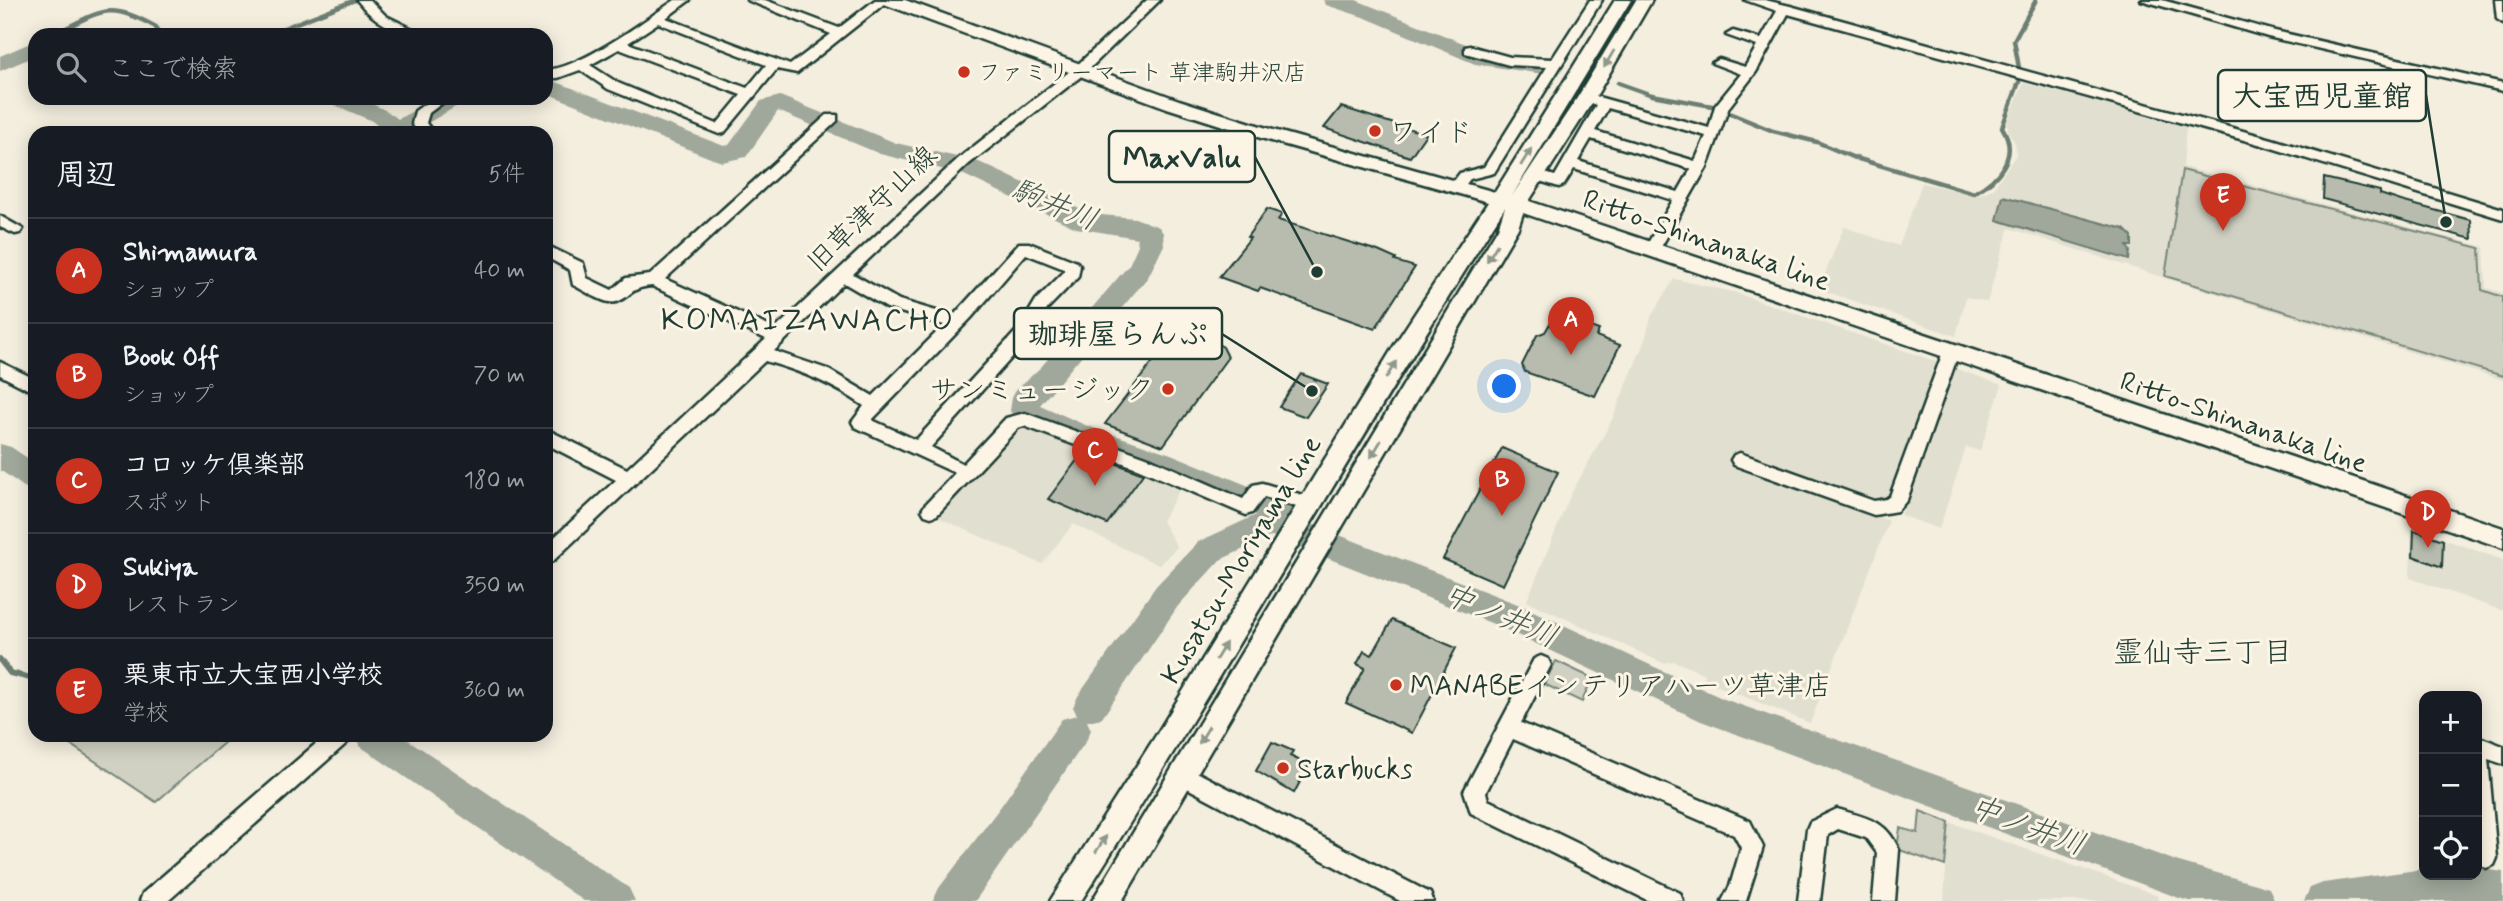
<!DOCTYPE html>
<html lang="ja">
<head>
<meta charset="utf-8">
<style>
	body { margin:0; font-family:Mynerve,"Klee One",sans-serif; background:#242831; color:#f1f3f6 }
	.controls { position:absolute; right:21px; bottom:21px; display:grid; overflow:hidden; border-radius:14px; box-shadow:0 4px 18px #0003 }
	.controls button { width:63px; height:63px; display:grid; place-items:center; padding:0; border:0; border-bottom:2px solid #363941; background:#171b24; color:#f1f3f6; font:35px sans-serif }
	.you { position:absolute; left:1505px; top:387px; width:24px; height:24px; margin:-18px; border:5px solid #fff; border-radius:50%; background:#1a73e8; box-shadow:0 0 0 10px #1a73e833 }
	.badge { display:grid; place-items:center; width:46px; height:46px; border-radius:50%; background:#c8321e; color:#fff; font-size:23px; font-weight:700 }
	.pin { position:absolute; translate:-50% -58px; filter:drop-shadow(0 2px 4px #0008) }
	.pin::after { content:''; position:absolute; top:37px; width:24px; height:21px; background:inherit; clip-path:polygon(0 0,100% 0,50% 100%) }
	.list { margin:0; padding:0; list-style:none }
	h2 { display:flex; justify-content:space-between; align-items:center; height:91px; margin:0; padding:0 28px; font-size:30px }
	h2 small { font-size:23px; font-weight:400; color:#9ea1a6 }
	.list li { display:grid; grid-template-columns:46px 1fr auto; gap:21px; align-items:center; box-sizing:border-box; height:105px; padding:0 28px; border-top:2px solid #363941 }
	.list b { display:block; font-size:26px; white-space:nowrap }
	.list p { margin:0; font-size:23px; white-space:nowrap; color:#9ea1a6 }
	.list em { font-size:23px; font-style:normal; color:#9ea1a6 }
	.icon { flex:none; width:38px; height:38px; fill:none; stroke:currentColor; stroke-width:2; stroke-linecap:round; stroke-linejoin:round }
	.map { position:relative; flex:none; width:2503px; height:901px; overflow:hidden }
	.search { position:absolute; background:#171b24; box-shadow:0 4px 18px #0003; left:28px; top:28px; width:525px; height:77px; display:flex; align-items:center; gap:18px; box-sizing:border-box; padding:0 24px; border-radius:21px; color:#9ea1a6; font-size:26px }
	.panel { position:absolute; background:#171b24; box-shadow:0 4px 18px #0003; left:28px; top:126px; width:525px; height:616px; border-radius:21px }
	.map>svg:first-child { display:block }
	.built { fill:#e1dfd0 }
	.green { fill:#d0d1c2; stroke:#78877b; stroke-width:2 }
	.water { fill:#a0a89b; stroke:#6c7d72; stroke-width:2 }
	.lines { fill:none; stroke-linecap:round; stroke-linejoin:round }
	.stream-far1 { stroke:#6c7d72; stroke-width:4.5 }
	.stream { stroke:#6c7d72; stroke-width:6 }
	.river { fill:#a0a89b; fill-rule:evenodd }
	.building { fill:#b8bcae; stroke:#1f3d34; stroke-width:2 }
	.minor-casing { stroke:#1f3d34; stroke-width:5 }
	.major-casing { stroke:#1f3d34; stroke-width:5 }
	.minor { fill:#fcf5e5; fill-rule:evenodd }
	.major { fill:#fcf5e5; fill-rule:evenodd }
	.oneway { fill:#8e998c }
	.poi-dot { fill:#c8321e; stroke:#fcf5e5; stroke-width:2.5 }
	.labels { text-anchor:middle; stroke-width:6; stroke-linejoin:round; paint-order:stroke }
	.far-poi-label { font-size:23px; fill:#1f3d34; stroke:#fcf5e5; text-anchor:start }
	.poi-label { font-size:28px; fill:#1f3d34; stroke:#fcf5e5; text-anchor:start }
	.street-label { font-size:28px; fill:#1f3d34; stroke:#fcf5e5 }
	.water-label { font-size:30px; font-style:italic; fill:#465d53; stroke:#fcf5e5 }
	.neighbourhood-label { font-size:30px; fill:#1f3d34; stroke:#fcf5e5 }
	.quarter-label { font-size:32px; letter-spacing:2px; fill:#1f3d34; stroke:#fcf5e5 }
	.leader { fill:none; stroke:#1f3d34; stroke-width:2.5 }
	.callout-dot { fill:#1f3d34; stroke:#fcf5e5; stroke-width:2.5 }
	.callout { fill:#fcf5e5; stroke:#1f3d34; stroke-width:2.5 }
	.callout-label { font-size:30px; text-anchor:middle; font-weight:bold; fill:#1f3d34 }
</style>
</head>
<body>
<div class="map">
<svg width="2503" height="901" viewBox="0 0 2503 901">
	<rect width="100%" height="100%" fill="#f3eede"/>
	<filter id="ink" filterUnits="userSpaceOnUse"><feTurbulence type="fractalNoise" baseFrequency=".0143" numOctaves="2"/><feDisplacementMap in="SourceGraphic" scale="14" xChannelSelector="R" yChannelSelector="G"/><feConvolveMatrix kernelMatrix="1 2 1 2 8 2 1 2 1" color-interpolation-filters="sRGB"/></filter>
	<g filter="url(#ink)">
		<g class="built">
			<polygon points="2024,83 2186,126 2183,167 2484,247 2486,288 2503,293 2503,380 2165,278 2009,228 1987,302 1966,297 1956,336 1819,289 1844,227 1899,246 1922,183 1977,195 1993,189 2016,155 2015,143 2008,130 2007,122"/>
			<polygon points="1674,279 1733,292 1940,363 1892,495 1877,499 1805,478 1744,466 1889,521 1810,723 1703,680 1705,674 1674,661 1663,663 1527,601 1570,496 1612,420 1645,340 1651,317"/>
			<polygon points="1954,368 2002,385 1980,451 1966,447 1939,529 1901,515"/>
			<polygon points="1021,423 1183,483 1162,521 1177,547 1159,565 1073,524 1042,564 931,514"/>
			<polygon points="2412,528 2503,560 2503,611 2410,578"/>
			<polygon points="1949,822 2157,895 2158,901 1944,901"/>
		</g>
		<g class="green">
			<polygon points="2182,170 2480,248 2482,290 2503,297 2503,376 2165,276"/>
			<polygon points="1556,661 1592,678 1582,702 1544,684"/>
			<polygon points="56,735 233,735 156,802"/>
			<polygon points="1920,811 1949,822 1945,866 1897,849 1900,828 1918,833"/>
		</g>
		<polygon class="water" points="2003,196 2124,229 2132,237 2132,246 2127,246 2130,251 2129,260 1997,220"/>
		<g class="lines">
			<g class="stream-far1">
				<path d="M58,32c45,-22 51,-31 98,-5l2,8"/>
				<polyline points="266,35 355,0"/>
				<polyline points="2019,68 2014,40 2036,0"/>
				<path d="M1618,83l34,12 60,11 61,25 44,11 35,15 122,36c25,-14 46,-38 28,-66l17,-45"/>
			</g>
			<polyline class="stream" points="0,660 10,673 35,679"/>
			<g class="river">
				<polygon points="1323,0 1356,0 1488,53 1549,61 1557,63 1560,68 1557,73 1549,75 1475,64 1366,18 1326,5"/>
				<polygon points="70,28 92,30 95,35 59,35 62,30"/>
				<polygon points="35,41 35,56 0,71 0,56"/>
				<polygon points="546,78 724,146 729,145 761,101 780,96 896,143 979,162 1090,214 1135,218 1159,227 1163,233 1164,245 1148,277 1040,405 1085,425 1171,454 1288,502 1292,511 1290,516 1520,605 1724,699 2179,862 2269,888 2275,901 2189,901 2179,898 1701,721 1496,625 1272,536 1220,560 1178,606 1102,718 1087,721 1091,730 1086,741 975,901 933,901 939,888 1001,806 1062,719 1077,715 1073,707 1078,696 1156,586 1198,542 1256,515 1149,470 1065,441 1015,419 1010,411 1012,398 1016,390 1041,367 1129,265 1138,245 1137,238 1076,228 962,174 880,154 778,111 746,157 722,162 713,159 546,93"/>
				<path d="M326,98c28,0 50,3 72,21l39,-21h29l-4,5 -46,27 -13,3 -18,-1 -13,-11 -42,-18z"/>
				<polygon points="0,444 11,447 35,463 35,491 24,487 0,470"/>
				<polygon points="355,735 401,735 629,888 635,901 584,901 360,746"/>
				<polygon points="2477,868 2503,872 2503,901 2304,901 2310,888 2323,883 2424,869 2424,875 2477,875"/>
			</g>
		</g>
		<g class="building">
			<polygon points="1341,107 1426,134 1410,157 1324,128"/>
			<polygon points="2324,178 2380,191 2380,194 2401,201 2471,220 2472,239 2323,199"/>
			<polygon points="1267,209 1282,214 1278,220 1378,251 1396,259 1395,261 1415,267 1375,329 1260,288 1258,291 1219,277 1250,238 1247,237"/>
			<polygon points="1555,315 1599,330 1596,336 1620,345 1595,396 1525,372 1522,365 1537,335 1545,332"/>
			<polygon points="1175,333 1214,342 1223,347 1228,357 1163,446 1105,424"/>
			<polygon points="1301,374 1328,384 1306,417 1279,407"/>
			<polygon points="1502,448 1558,472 1503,585 1443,559"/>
			<polygon points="1084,451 1143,474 1107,524 1048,499"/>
			<polygon points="2414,530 2443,540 2442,567 2413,556"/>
			<polygon points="1392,620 1456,648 1412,733 1346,703 1365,668 1357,664 1364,651 1372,655"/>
			<polygon points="1272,742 1293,751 1290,756 1309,765 1294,793 1256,771"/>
		</g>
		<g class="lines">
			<g class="minor-casing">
				<g id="minor">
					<path d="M357,0h13l16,16 39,19c-29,0 -51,-13 -68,-35z"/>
					<path d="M675,0h15l-24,18 124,47 41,-31 -84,-34h18l74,28 36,-28h14l-92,73 -20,-4 -53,64 -5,1 -111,-45 -28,-19 -22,8h-12v-8c36,-2 99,-50 129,-70zM658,23l108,42 -19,23 -119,-45zM619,49l122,46 -24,29 -99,-41 -28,-18z"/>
					<path d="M1147,0h13l-76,74 -115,90 -116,110 46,26 54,16 66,-73h10l48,19 3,4 -2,11 -30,31 -16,27 -101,112 32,17 43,-46 19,-5 124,45 94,41 10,-14 9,-2 54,16 3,5 -3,5 -6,2 -46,-14 -12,16 -6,2 -109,-47 -113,-42 -6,2 -81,87 -6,2 -6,-2 -3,-5 3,-5 30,-32 -100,-46 -3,-5 12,-16c-31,-22 -63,-35 -99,-45l-212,200 -7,3v-19l70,-65 -70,-36v-15l81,40 139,-130 -114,-53c-24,2 -20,11 -36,16 -11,3 -32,-12 -43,-17l-3,-15 -24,-13v-12l37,18 4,15 25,12 14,-12 24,-3 177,-160h10v6l-172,158 110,50 184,-171 115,-90zM1026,254l38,15v3l-28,28 -16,27 -104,113 -44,-20 99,-102zM844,283l43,25 57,17 -71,71 -46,-27 -53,-18z"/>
					<polygon points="1590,0 1602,0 1494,173 1470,179 1462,189 1452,189 1450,186 1460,173 1484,167 1547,67 1509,65 1465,53 1465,47 1470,46 1510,57 1552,59"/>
					<path d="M1745,0h20l25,6 482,133 231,70v10l-241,-74 -474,-131 -32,58 -27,35 -22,60 -50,87h-10l-3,-4 29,-50 -99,-31 -10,16 -5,2 -29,-9 -2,-3 7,-5 20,6 41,-71 -15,-4v-6h10l118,33 6,-22 26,-32 -29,-11 7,-4 26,8 12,-21 -31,-11 7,-4 28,8 16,-28zM1608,108l98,28 -11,25 -100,-30zM1591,139l100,30 -13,23 -100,-31z"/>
					<polygon points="2141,0 2162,0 2275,31 2503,83 2503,91 2268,37"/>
					<polygon points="2495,0 2503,0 2503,23 2497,19"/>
					<polygon points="433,98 449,98 429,113 426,123 434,133 419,133 412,124 415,111"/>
					<polygon points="0,216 23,229 20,233 15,234 0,227"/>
					<polygon points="1951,346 1959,352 1907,500 1897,511 1874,515 1734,465 1731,460 1734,455 1740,453 1874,501 1886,499 1890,496 1943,352"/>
					<polygon points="0,362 35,379 35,393 0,375"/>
					<polygon points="1541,656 1548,659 1551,665 1521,723 1750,821 1763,847 1746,901 1722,901 1730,886 1741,848 1734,835 1513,739 1486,792 1488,800 1680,893 1683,901 1649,901 1471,813 1464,791 1534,659"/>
					<polygon points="326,735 351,735 348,742 168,901 140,901 143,893"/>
					<polygon points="2477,736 2503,746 2503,764 2488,759 2497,858 2494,865 2486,868 2477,862"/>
					<polygon points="1181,764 1430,893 1433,901 1400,901 1174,781 1171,774 1174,767"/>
					<path d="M1837,809c29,9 49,10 62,41l-4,51h-22l4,-48 -11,-15 -28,-9 -10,6 -8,66h-22l9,-72 3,-7z"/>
				</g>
			</g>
			<g class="major-casing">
				<path id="major" d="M882,0h23l274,100 94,30 222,62 120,-192h16l-119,196 65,-98 59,-98h16l-57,98 -66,103 974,327v20l-980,-335 -5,15 -396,673h-30l406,-673 7,-21c-146,229 -279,465 -424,694h-31l105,-164 242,-396 91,-139 -227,-64 -94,-30 -283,-104z"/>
			</g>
			<use href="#minor" class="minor"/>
			<use href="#major" class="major"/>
		</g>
		<defs><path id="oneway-solid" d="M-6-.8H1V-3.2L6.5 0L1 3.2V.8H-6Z" transform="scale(1.75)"/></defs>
		<g class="oneway">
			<use href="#oneway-solid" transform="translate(1609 59) rotate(120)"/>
			<use href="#oneway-solid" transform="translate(1526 157) rotate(-58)"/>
			<use href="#oneway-solid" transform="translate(1492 253) rotate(121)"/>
			<use href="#oneway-solid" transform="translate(1391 370) rotate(-59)"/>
			<use href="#oneway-solid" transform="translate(1376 449) rotate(121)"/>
			<use href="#oneway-solid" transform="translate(1221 651) rotate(-59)"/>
			<use href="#oneway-solid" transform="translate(1204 735) rotate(121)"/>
			<use href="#oneway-solid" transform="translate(1101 844) rotate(-57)"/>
		</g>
	</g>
	<g class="poi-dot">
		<circle cx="964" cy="72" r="7"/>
		<circle cx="1375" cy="131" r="7"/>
		<circle cx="1168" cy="389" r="7"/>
		<circle cx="1396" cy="685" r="7"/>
		<circle cx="1283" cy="768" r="7"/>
	</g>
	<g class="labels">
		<g class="far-poi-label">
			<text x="978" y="80">ファミリーマート 草津駒井沢店</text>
		</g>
		<g class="poi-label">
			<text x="1389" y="141">ワイド</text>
			<text x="1154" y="399" text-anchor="end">サンミュージック</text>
			<text x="1410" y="695">MANABEインテリアハーツ草津店</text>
			<text x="1297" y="778">Starbucks</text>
		</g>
		<g class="street-label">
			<text transform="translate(871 208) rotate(-44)" y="10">旧草津守山線</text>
			<text transform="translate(1707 239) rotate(19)" y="10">Ritto-Shinanaka line</text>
			<text transform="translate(2244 421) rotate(19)" y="10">Ritto-Shinanaka line</text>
			<text transform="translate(1240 559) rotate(-59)" y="10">Kusatsu-Moriyama line</text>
		</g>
		<g class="water-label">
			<text transform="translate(1055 204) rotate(22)" y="10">駒井川</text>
			<text transform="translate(1501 615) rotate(23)" y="10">中ノ井川</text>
			<text transform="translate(2028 825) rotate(20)" y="10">中ノ井川</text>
		</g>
		<g class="neighbourhood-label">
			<text x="2203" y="662">霊仙寺三丁目</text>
		</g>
		<g class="quarter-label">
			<text x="808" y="330">KOMAIZAWACHO</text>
		</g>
	</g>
	<path class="leader" d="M2446 222L2426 95M1317 272L1255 157M1312 391L1222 334"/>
	<g class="callout-dot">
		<circle cx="2446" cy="222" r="7"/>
		<circle cx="1317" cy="272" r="7"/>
		<circle cx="1312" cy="391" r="7"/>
	</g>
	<g class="callout">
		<rect x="2218" y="70" width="208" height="51" rx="7"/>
		<rect x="1109" y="131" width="146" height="51" rx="7"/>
		<rect x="1014" y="308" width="208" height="51" rx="7"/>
	</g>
	<g class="callout-label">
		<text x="2322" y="106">大宝西児童館</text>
		<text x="1182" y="167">MaxValu</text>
		<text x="1118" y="344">珈琲屋らんぷ</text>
	</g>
</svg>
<div class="controls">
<button>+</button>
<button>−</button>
<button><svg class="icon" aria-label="locate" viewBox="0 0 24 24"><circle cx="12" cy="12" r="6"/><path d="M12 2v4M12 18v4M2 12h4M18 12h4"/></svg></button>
</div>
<div class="you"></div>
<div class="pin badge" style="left:1571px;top:355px">A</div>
<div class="pin badge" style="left:1502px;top:516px">B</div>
<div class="pin badge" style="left:1095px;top:486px">C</div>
<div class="pin badge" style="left:2428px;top:548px">D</div>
<div class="pin badge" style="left:2223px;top:231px">E</div>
<div class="search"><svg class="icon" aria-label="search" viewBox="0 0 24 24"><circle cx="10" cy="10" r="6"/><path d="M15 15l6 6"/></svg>ここで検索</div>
<section class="panel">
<h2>周辺<small>5件</small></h2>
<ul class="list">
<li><span class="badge">A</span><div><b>Shimamura</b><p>ショップ</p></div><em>40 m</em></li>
<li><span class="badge">B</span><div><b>Book Off</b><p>ショップ</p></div><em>70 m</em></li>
<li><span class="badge">C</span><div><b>コロッケ倶楽部</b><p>スポット</p></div><em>180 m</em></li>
<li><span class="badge">D</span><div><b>Sukiya</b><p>レストラン</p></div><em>350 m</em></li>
<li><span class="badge">E</span><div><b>栗東市立大宝西小学校</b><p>学校</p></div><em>360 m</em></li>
</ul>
</section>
</div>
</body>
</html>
